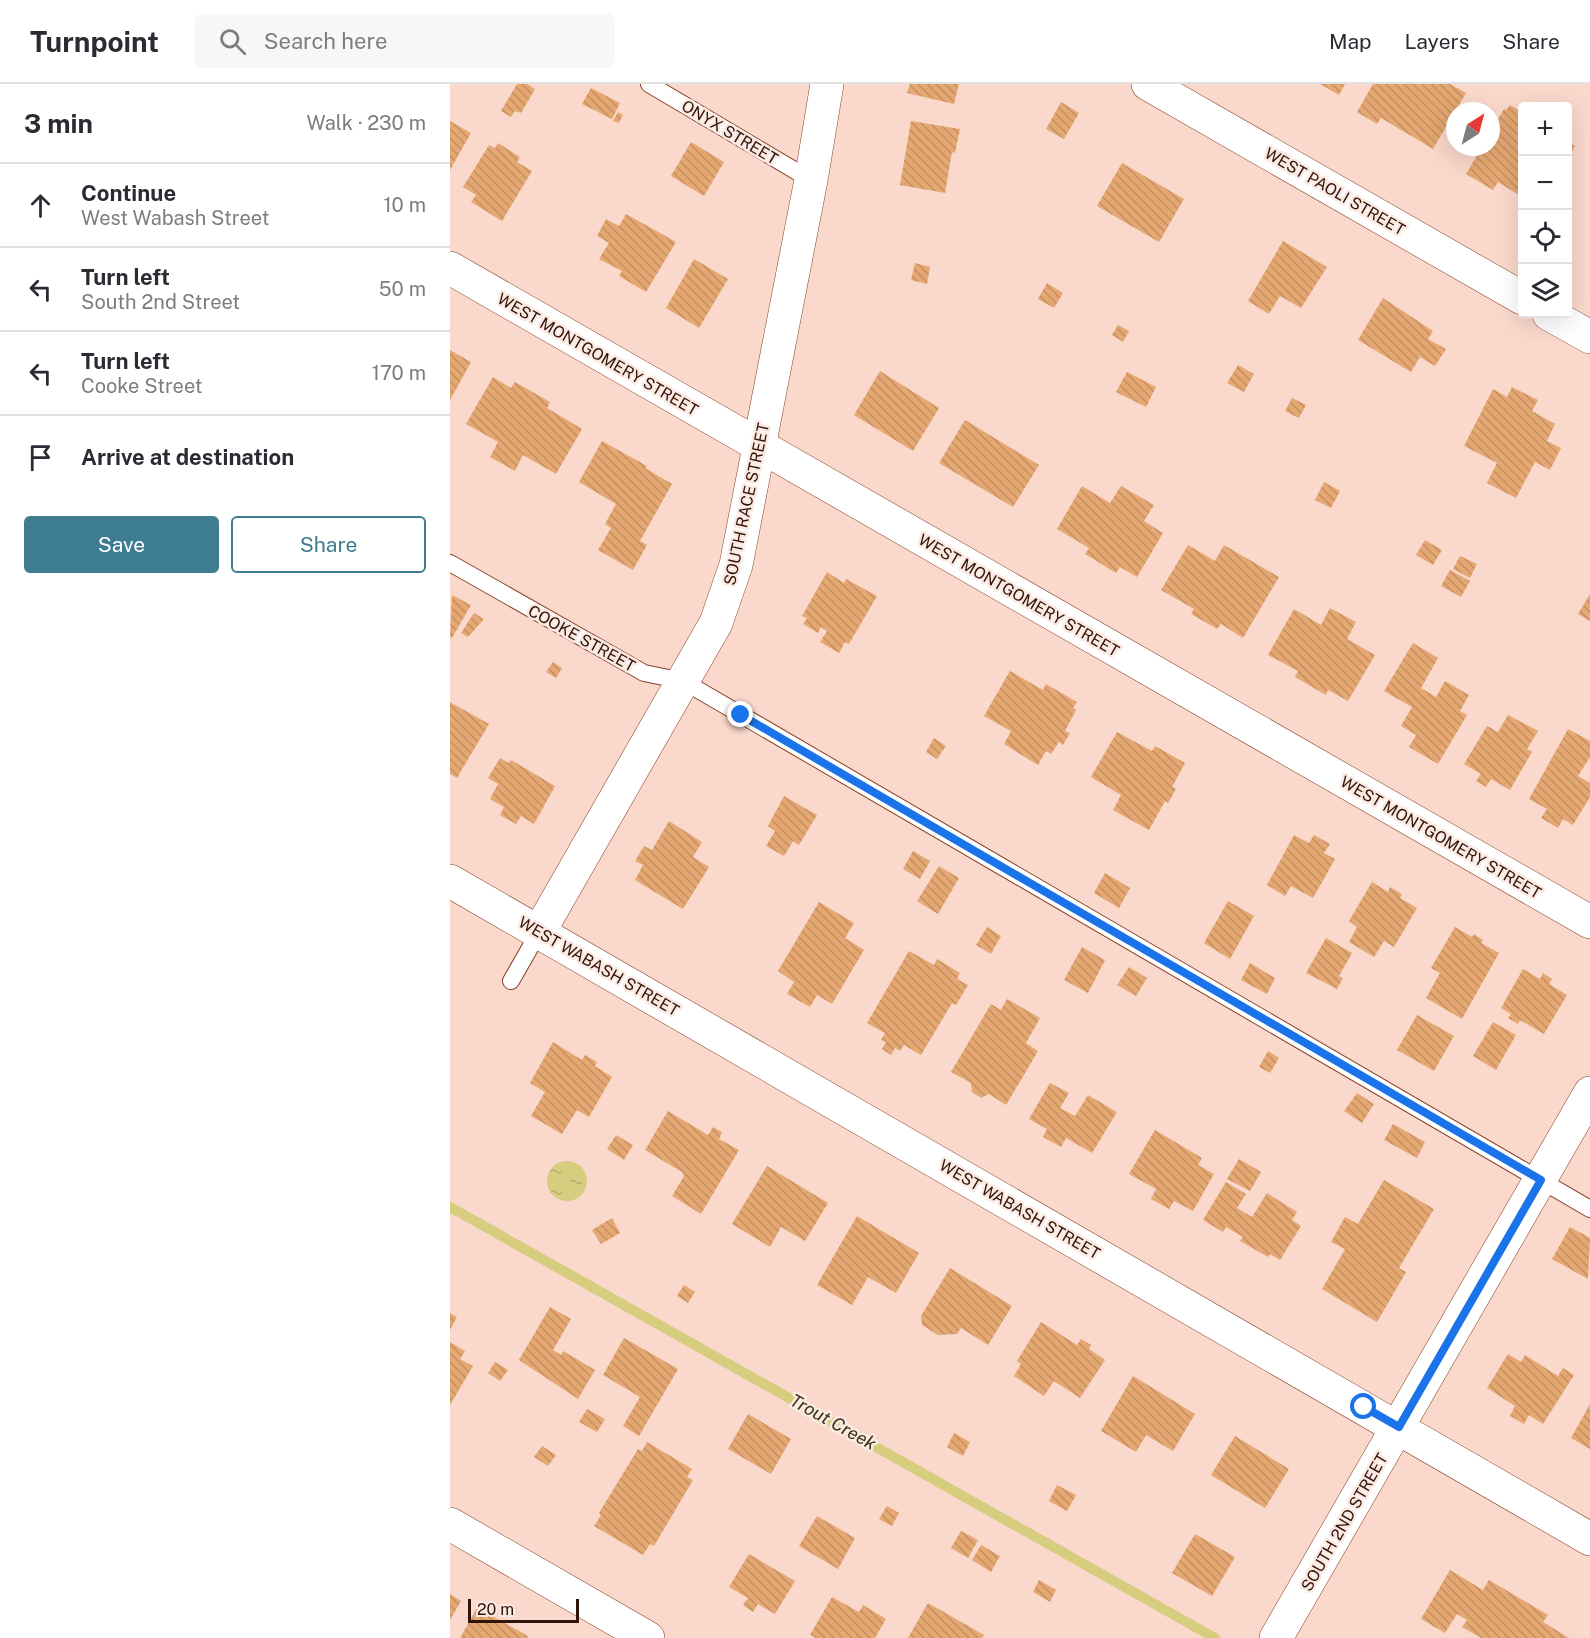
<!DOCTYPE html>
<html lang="en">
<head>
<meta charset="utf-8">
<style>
	body { margin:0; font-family:"Public Sans",sans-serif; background:#f7f7f7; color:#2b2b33 }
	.controls { position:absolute; right:18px; top:18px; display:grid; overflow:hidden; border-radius:6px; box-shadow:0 6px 24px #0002 }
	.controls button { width:54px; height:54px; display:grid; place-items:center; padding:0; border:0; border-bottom:2px solid #e1e1e2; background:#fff; color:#2b2b33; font:30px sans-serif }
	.compass { position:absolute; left:996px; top:18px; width:54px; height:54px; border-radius:50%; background:#fff; box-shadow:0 6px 24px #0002; rotate:36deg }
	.scale { position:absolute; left:18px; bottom:15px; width:111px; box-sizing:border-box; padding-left:6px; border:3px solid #311408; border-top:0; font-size:16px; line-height:21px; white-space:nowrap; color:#311408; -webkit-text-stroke:4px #fbeae3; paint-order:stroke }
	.stop { position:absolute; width:18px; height:18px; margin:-14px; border:4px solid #1a73e8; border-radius:50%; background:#fff }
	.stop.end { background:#1a73e8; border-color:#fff; box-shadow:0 2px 6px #0008 }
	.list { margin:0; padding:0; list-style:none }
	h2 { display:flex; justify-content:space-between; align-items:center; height:78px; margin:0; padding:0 24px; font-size:26px }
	h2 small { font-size:20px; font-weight:400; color:#7c7c81 }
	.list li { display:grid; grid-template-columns:39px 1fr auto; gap:18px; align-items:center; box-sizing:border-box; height:84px; padding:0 24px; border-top:2px solid #e1e1e2 }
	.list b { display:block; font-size:22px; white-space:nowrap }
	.list p { margin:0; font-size:20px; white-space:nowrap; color:#7c7c81 }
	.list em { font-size:20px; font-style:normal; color:#7c7c81 }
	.actions { display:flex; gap:12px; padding:18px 24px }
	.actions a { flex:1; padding:14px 0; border:2px solid #3d7c91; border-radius:6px; text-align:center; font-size:21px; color:#3d7c91 }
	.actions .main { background:#3d7c91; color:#fff }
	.icon { flex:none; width:33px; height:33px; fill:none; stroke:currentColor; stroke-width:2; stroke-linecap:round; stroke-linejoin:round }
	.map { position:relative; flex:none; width:1140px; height:1554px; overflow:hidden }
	header { display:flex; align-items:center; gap:36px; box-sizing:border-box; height:84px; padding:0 30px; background:#fff; border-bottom:2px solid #e1e1e2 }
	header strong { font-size:28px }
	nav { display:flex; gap:33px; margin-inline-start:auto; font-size:21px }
	.search { width:420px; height:54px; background:#f7f7f7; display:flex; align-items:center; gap:15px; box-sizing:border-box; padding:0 21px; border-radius:6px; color:#7c7c81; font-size:22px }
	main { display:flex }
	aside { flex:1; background:#fff }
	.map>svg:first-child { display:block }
	.water { fill:url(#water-ripples) }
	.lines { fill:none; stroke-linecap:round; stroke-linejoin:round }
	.stream { stroke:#d6cd7e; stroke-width:10 }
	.building { fill:url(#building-back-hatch) }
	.service-casing { stroke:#874225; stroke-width:18 }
	.minor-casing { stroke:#874225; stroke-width:34 }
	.service { stroke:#fff; stroke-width:16 }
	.minor { stroke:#fff; stroke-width:33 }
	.route { stroke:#1a73e8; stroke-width:8 }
	.labels { text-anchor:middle; stroke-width:5; stroke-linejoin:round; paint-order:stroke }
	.street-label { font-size:16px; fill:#311408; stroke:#fbeae3 }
	.water-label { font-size:18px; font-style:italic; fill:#393513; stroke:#fbeae3 }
</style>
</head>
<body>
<header>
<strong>Turnpoint</strong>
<div class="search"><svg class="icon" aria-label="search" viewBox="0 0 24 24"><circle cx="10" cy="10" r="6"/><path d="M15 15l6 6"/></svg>Search here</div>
<nav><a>Map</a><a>Layers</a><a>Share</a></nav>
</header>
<main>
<aside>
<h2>3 min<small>Walk · 230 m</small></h2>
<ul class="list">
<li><svg class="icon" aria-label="ahead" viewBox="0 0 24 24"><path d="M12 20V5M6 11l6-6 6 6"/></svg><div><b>Continue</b><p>West Wabash Street</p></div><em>10 m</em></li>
<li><svg class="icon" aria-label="left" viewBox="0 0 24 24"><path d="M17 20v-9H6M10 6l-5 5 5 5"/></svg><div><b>Turn left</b><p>South 2nd Street</p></div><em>50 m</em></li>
<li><svg class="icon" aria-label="left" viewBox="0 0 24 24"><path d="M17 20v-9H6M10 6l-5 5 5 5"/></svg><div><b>Turn left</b><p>Cooke Street</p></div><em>170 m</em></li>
<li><svg class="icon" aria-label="arrive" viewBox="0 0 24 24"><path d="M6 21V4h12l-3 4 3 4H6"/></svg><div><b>Arrive at destination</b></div></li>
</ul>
<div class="actions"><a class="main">Save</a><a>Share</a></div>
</aside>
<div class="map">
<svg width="1140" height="1554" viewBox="0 0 1140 1554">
	<defs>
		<pattern id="water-ripples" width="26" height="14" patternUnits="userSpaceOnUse" patternTransform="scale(1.5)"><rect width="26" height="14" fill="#d6cd7e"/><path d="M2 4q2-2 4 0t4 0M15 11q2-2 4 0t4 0" fill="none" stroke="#b8af6b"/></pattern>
		<pattern id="building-back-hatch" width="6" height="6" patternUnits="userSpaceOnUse" patternTransform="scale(1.5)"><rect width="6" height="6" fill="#e5a872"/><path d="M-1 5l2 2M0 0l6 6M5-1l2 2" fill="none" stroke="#c59061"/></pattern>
	</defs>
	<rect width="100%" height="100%" fill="#fad8cb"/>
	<circle class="water" cx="117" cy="1097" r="20"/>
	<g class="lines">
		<polyline class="stream" points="0,1123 765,1554"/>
	</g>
	<g class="building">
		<polygon points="67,0 77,0 85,5 71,29 65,27 61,33 51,27"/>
		<polygon points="460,0 509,0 504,20 457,9"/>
		<polygon points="870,0 895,0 889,11"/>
		<polygon points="923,0 1000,0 1016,9 983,65 931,34 927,40 907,28"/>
		<polygon points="141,4 170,19 162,35 132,20"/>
		<polygon points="611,18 629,29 614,55 596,45"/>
		<polygon points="1060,21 1072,28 1072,113 1048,98 1043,106 1016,90 1032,63 1041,63 1041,47 1054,25 1056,26"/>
		<polygon points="168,28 173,31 169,39 163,37"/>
		<polygon points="0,37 21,49 0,86"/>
		<polygon points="461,37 510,45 505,69 502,68 495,109 450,101"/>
		<polygon points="241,58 274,78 254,112 221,92"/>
		<polygon points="1118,58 1125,62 1118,75"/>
		<polygon points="48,59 70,73 67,78 82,87 52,137 21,118 26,111 13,103 39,61 45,64"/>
		<polygon points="672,79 734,115 709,158 647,122"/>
		<polygon points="176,130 226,158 196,208 169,192 172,187 149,175 159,159 147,152 156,135 169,142"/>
		<polygon points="833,157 877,183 851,224 830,212 819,230 798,217"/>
		<polygon points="244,175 278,195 249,244 216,224"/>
		<polygon points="465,179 480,183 477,200 461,196"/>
		<polygon points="597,199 613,209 604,224 588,215"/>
		<polygon points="933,214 983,247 978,255 996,265 985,282 970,273 961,288 908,256"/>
		<polygon points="668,241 679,247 673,258 662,251"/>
		<polygon points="0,266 21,278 0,316"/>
		<polygon points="788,281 804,290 794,308 777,299"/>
		<polygon points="430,287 489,324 463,367 404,331"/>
		<polygon points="677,288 706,303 696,323 666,308"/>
		<polygon points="43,293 61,304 65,298 100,318 97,324 132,345 106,390 73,371 65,387 40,373 48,358 16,340"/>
		<polygon points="1062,303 1088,316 1082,327 1105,340 1097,357 1111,364 1100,386 1085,378 1066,414 1037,399 1047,379 1014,362 1043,305 1057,313"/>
		<polygon points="842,314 856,321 849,334 835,327"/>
		<polygon points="515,336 589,381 563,423 489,379"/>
		<polygon points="152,357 197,382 195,384 222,400 190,457 197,461 183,486 148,466 161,444 155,440 166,420 129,398"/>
		<polygon points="874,398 890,407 881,424 865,416"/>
		<polygon points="632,402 660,419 671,402 704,421 694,437 713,449 687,493 670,483 666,489 635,470 639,464 607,445"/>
		<polygon points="975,456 992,466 983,481 966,471"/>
		<polygon points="738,461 765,477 774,461 829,493 793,554 771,540 767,545 741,530 744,525 711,506"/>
		<polygon points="1010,472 1027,480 1020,494 1003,485"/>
		<polygon points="1000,486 1020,497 1011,513 991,502"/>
		<polygon points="377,488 394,499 396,495 427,512 399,560 395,558 389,569 370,558 377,547 371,543 368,549 353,540 357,534 352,532"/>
		<polygon points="1140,510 1140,537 1128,530"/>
		<polygon points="2,511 21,521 2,554 0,553"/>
		<polygon points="880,524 906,538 897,555 925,571 898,617 878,606 876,611 845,593 848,587 818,571 844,525 871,541"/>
		<polygon points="24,529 34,535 18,553 11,549"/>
		<polygon points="963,559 988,574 971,604 986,613 995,597 1019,611 1010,627 1017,631 988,680 959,663 966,651 951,642 962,623 934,607"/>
		<polygon points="103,578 112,584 106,594 96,588"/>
		<polygon points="560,587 593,606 596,600 627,618 623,624 626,626 615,647 620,649 613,661 609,658 601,670 596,667 588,681 554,660 561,647 534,632"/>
		<polygon points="0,618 39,640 7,694 0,690"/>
		<polygon points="1058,631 1088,647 1077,665 1082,668 1060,706 1041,695 1036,703 1026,697 1031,690 1014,680 1037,642 1048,648"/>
		<polygon points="1118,645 1140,657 1140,673 1128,692 1140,699 1140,713 1123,741 1113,735 1108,744 1091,734 1097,725 1079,715"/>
		<polygon points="667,648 702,667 705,662 735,679 722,703 726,705 718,719 715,717 699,746 663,726 671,711 641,693"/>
		<polygon points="484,654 496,662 487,675 476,668"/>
		<polygon points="50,674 59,679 61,676 105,702 84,740 71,732 66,740 50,731 54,723 40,715 48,700 38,694"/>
		<polygon points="334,712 367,731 349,761 343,757 334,772 316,762 325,747 318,742"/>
		<polygon points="219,737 252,758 243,773 259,783 233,825 185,796 193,781 185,777 194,762 202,766"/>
		<polygon points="844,751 859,759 864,751 880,760 874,769 885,775 863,814 841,802 835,812 817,801"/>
		<polygon points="463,767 480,777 470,795 453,785"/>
		<polygon points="489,782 509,794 488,830 467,817"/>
		<polygon points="655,789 680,804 669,824 644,809"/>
		<polygon points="922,798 938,808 940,803 952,810 950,814 967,824 944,863 934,857 924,873 899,858 907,843 899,837"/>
		<polygon points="778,817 804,832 780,875 754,859"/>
		<polygon points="369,818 404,839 395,854 414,866 382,920 367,911 360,923 337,910 344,898 328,887"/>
		<polygon points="537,843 551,852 541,870 526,861"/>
		<polygon points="1005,843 1022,853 1024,850 1033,856 1031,859 1049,869 1012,935 976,914 990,889 981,884"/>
		<polygon points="876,854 902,869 889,892 893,894 887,905 856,889"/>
		<polygon points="632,863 655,876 638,909 614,896"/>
		<polygon points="459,867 484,881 487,875 510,889 507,895 518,901 506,921 502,919 471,971 454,961 450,967 445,964 441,971 432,965 436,958 431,956 435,949 417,939"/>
		<polygon points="800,879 825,894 817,910 791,896"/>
		<polygon points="679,883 697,894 686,912 667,901"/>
		<polygon points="1073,885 1090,895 1093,889 1102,895 1099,900 1117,911 1094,950 1070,936 1068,940 1058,934 1061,930 1051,924"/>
		<polygon points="557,915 590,934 576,959 588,967 556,1021 539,1010 531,1014 522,1008 521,999 501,988 541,920 551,926"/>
		<polygon points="967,931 1004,952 984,987 947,966"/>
		<polygon points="1043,938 1066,951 1046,986 1023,972"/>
		<polygon points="103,958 132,976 135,971 147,978 145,982 162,993 139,1033 127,1026 112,1050 81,1032 95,1008 80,999"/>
		<polygon points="818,967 829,974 820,989 809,983"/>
		<polygon points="600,999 619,1009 610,1024 625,1032 638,1011 667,1028 642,1069 616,1054 611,1063 593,1053 597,1045 579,1035"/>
		<polygon points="907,1009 924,1020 912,1039 894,1027"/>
		<polygon points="218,1027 258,1051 263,1043 272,1048 269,1055 289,1066 251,1130 222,1112 234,1092 232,1088 195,1066"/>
		<polygon points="943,1040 975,1058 967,1074 934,1056"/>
		<polygon points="705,1046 752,1074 748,1081 764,1090 743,1127 724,1117 719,1125 701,1115 706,1105 679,1090"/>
		<polygon points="166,1051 183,1061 174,1076 157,1065"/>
		<polygon points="789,1075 811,1088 800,1107 777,1095"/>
		<polygon points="317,1082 378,1119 355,1157 331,1143 320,1163 282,1140"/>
		<polygon points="934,1096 984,1125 949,1184 956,1188 927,1238 872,1205 895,1165 881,1158 895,1133 908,1140"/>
		<polygon points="776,1098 796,1110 787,1124 802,1133 817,1109 847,1128 842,1136 851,1142 830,1176 820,1170 818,1173 790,1157 793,1153 776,1143 773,1148 753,1136"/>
		<polygon points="407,1132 469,1169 446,1209 418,1193 402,1221 367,1201"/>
		<polygon points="162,1134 170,1149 151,1160 142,1146"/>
		<polygon points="1120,1143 1140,1154 1138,1195 1102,1175"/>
		<polygon points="500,1184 562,1222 538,1261 511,1244 507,1250 488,1251 472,1241 471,1232"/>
		<polygon points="234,1201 245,1208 238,1219 227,1212"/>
		<polygon points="100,1223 121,1235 103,1266 111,1271 113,1267 145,1286 128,1315 69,1276"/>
		<polygon points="0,1229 7,1233 0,1246"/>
		<polygon points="591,1238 627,1261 631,1255 641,1261 639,1265 655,1276 630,1314 604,1297 594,1312 564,1292 571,1280 567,1277"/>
		<polygon points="174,1254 228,1285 189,1352 173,1342 190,1313 153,1291"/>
		<polygon points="0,1258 15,1267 10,1275 23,1282 0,1321"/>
		<polygon points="1058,1270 1071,1278 1075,1271 1108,1292 1113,1284 1124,1291 1093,1340 1079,1331 1074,1340 1060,1332 1065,1322 1037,1304"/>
		<polygon points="45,1278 58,1286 50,1297 38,1289"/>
		<polygon points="683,1292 745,1330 723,1367 696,1351 686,1368 651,1347"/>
		<polygon points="1140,1320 1140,1365 1121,1354"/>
		<polygon points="137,1325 155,1335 147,1348 129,1338"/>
		<polygon points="298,1330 341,1355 321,1390 278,1365"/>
		<polygon points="504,1349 520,1358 513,1372 497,1363"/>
		<polygon points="785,1352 839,1385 815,1424 761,1391"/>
		<polygon points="197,1358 242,1385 237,1393 243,1396 204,1462 200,1460 193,1471 144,1442 151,1431 149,1429 188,1365 192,1367"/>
		<polygon points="92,1362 106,1371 98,1382 84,1373"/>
		<polygon points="607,1401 626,1411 617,1427 599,1417"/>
		<polygon points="437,1422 449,1429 442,1442 429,1435"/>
		<polygon points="367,1432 405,1454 388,1485 349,1462"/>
		<polygon points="511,1447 528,1456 518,1474 501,1464"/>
		<polygon points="745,1450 785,1473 762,1512 722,1489"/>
		<polygon points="531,1461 550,1472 541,1488 522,1476"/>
		<polygon points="299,1470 345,1497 325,1530 308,1520 303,1528 293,1521 298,1514 279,1503"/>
		<polygon points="1000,1486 1033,1506 1039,1496 1098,1531 1093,1538 1119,1554 1031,1554 1012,1543 1017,1536 1007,1530 995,1549 971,1535"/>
		<polygon points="589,1496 606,1506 600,1518 583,1508"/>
		<polygon points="0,1510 11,1517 0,1536"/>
		<polygon points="382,1513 409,1528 413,1521 436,1535 425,1554 366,1554 360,1551"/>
		<polygon points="478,1519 534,1551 532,1554 458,1554"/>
		<polygon points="27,1524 78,1552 77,1554 10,1554"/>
	</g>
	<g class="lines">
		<g class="service-casing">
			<g id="service">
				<polyline points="199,0 361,96"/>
				<polyline points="0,479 194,589 233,597 1140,1125"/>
				<polyline points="61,897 89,848"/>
			</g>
		</g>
		<g class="minor-casing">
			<g id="minor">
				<polyline points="698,0 1072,214"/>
				<polyline points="0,184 1140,838"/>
				<polyline points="1099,230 1140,253"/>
				<polyline points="0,797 1140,1455"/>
				<polyline points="89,848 266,539 286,481 361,96 377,0"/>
				<polyline points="0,1440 198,1554"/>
				<polyline points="826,1554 1140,1009"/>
			</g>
		</g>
		<use href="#service" class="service"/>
		<use href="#minor" class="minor"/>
	</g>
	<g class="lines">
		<polyline class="route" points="291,631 1091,1096 949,1343 914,1323"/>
	</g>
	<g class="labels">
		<g class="street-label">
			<text transform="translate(280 48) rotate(31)" y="6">ONYX STREET</text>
			<text transform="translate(885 107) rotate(30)" y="6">WEST PAOLI STREET</text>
			<text transform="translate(148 270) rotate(30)" y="6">WEST MONTGOMERY STREET</text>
			<text transform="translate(296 420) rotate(-78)" y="6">SOUTH RACE STREET</text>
			<text transform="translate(569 511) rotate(30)" y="6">WEST MONTGOMERY STREET</text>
			<text transform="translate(132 554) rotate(29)" y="6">COOKE STREET</text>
			<text transform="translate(991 753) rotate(30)" y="6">WEST MONTGOMERY STREET</text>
			<text transform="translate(149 882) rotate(30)" y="6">WEST WABASH STREET</text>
			<text transform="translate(570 1125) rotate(30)" y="6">WEST WABASH STREET</text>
			<text transform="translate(894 1438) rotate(-60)" y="6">SOUTH 2ND STREET</text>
		</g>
		<g class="water-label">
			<text transform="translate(383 1338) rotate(29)" y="6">Trout Creek</text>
		</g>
	</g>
</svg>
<div class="controls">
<button>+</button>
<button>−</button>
<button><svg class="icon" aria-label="locate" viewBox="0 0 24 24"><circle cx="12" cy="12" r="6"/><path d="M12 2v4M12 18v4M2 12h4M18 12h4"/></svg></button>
<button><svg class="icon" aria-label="layers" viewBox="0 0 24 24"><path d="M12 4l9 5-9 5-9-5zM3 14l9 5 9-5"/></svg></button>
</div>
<svg class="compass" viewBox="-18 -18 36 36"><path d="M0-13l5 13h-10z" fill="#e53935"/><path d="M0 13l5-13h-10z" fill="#7c7c81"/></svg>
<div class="scale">20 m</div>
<div class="stop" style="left:914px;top:1323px"></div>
<div class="stop end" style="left:291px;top:631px"></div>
</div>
</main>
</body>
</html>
